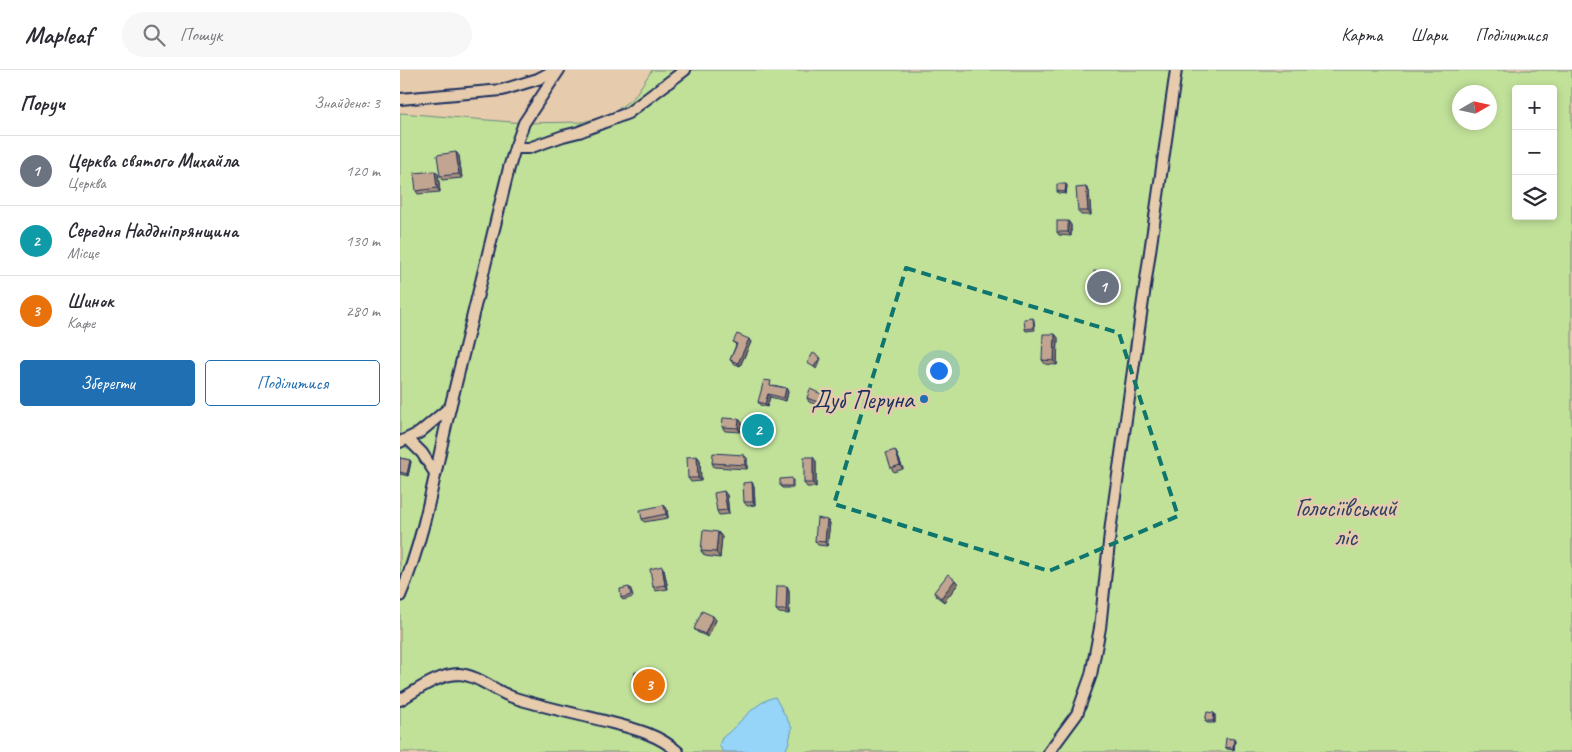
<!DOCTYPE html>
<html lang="uk">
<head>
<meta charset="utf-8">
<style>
	body { margin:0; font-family:Caveat,sans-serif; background:#f7f7f7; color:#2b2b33 }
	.controls { position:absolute; right:15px; top:15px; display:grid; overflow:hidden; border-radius:5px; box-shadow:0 2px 8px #0003 }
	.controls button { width:45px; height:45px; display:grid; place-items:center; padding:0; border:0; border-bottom:1px solid #e1e1e2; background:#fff; color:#2b2b33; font:25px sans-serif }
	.compass { position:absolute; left:1052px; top:15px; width:45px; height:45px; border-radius:50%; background:#fff; box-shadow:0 2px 8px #0003; rotate:81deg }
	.you { position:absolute; left:538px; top:300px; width:18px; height:18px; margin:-12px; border:4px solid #fff; border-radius:50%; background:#1a73e8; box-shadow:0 0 0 8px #1a73e833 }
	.badge { display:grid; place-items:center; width:32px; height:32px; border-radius:50%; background:#1f6fb2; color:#fff; font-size:16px; font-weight:700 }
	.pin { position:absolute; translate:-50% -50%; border:2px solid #fff; box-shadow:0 1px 5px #0006 }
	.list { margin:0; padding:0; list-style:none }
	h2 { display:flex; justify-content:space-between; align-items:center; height:65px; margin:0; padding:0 20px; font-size:21px }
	h2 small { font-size:16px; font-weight:400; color:#7c7c81 }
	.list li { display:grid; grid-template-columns:32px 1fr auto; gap:15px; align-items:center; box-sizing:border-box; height:70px; padding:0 20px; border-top:1px solid #e1e1e2 }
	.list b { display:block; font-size:19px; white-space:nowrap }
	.list p { margin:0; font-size:16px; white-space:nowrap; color:#7c7c81 }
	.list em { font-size:16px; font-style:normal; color:#7c7c81 }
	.actions { display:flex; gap:10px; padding:15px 20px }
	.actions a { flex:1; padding:11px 0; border:1px solid #1f6fb2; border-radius:5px; text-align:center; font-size:18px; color:#1f6fb2 }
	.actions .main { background:#1f6fb2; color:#fff }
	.icon { flex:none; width:28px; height:28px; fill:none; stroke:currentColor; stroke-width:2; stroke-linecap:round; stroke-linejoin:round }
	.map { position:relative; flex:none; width:1172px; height:682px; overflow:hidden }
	header { display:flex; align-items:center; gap:30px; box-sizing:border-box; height:70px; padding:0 25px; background:#fff; border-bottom:1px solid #e1e1e2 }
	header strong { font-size:24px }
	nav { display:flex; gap:28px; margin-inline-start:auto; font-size:18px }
	.search { width:350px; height:45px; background:#f7f7f7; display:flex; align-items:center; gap:12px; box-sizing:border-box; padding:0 18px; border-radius:28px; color:#7c7c81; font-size:19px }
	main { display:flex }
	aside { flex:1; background:#fff }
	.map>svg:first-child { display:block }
	.green { fill:#c1e199; stroke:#6e887c; fill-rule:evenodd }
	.water { fill:#96d5f8; stroke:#6593ba }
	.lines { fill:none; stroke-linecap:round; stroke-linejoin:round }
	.minor-casing { stroke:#1b2f5e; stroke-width:14 }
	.minor { stroke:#e6cbad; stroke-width:10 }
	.wall { fill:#a78e7c; stroke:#1b2f5e }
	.shaded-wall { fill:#887465; stroke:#1b2f5e }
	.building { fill:#c2a590; stroke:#1b2f5e }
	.marked { fill:none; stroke:#0f766e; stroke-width:4; stroke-dasharray:10 6; stroke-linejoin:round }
	.poi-dot { fill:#1f6fb2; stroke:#e6cbad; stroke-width:2 }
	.labels { text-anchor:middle; stroke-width:5; stroke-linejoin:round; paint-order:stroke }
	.poi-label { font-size:25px; fill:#1b2f5e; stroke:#e6cbad; text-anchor:end }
	.park-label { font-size:25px; fill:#2c4164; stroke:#e6cbad }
</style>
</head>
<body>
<header>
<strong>Mapleaf</strong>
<div class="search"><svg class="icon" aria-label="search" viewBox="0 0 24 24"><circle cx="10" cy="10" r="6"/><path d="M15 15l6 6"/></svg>Пошук</div>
<nav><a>Карта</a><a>Шари</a><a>Поділитися</a></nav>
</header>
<main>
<aside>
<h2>Поруч<small>Знайдено: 3</small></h2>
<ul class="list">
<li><span class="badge" style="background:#6b7280">1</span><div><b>Церква святого Михайла</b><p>Церква</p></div><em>120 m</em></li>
<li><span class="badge" style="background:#0f9aa8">2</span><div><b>Середня Наддніпрянщина</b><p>Місце</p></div><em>130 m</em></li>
<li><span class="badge" style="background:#e8710a">3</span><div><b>Шинок</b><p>Кафе</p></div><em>280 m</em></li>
</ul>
<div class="actions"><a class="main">Зберегти</a><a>Поділитися</a></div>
</aside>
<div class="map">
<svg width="1172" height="682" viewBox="0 0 1172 682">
	<rect width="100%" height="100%" fill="#e6cbad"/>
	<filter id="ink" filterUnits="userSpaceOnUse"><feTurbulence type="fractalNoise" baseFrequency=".02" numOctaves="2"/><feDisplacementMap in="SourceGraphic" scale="10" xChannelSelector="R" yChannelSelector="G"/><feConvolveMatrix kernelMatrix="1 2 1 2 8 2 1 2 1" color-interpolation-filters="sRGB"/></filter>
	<g filter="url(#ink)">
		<path class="green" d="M252,0h920v682h-1172v-639l124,10 59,-1 29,-8 22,-17zM1116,19h37v127h-37zM1060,22h30v30h-30z"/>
		<path class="water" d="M375,627l17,31 -3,14 -4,10h-62l-4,-7 3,-7c17,-13 32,-36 53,-41z"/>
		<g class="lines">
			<g class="minor-casing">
				<g id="minor">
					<polyline points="0,29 102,20 138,9 155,0"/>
					<polyline points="115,78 124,53 159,0"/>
					<polyline points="8,369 22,383 35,403"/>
					<polyline points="0,372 19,363 50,337"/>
					<path d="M0,526c25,-59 35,-125 50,-188 19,-80 39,-160 59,-240l6,-20h14l34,-12 16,-4 49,-19 57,-43"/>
					<path d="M0,630c17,-10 39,-26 59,-26 18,1 36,17 53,23 33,11 67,17 100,26 24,6 47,12 66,29"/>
					<polyline points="649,682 677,644 691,605 700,558 711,454 776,0"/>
				</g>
			</g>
			<use href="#minor" class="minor"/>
		</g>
		<g class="wall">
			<polygon points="56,82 59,86 62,108 42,110 40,106"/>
			<polygon points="35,101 38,104 40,122 18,124 16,121"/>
			<polygon points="666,114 667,116 666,124 658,123 657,121"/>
			<polygon points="689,121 691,145 681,145 678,141"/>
			<polygon points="668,151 671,155 671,166 659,165 657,162"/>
			<polygon points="709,206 709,228 696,228 694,224"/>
			<polygon points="633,248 634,250 635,260 626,261 625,259"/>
			<polygon points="655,264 658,268 657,295 645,294 642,290"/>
			<polygon points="333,272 351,272 340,296 333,293 330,290 336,275"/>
			<polygon points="373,315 386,318 388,322 386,331 370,327 367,337 360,335 358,332"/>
			<polygon points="407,328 429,329 425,338 409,332"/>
			<polygon points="339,349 342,353 340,362 325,361 322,357"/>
			<polygon points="497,384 503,399 494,402 491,398"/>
			<polygon points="297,386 300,390 301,411 291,412 288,408"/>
			<polygon points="0,388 10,390 11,392 8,406 0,404"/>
			<polygon points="347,388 347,399 314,397 312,393"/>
			<polygon points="416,391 416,417 407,417 404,413"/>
			<polygon points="393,410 393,418 382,418 380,416"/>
			<polygon points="354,416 355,435 347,436 344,432"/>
			<polygon points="327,425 329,444 319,445 317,441"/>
			<polygon points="267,439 268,448 244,452 242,449"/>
			<polygon points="430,453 427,476 418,475 415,471"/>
			<polygon points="318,462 322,467 320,488 305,486 301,481"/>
			<polygon points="264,500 268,519 256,521 253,517"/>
			<polygon points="555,510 558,514 544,532 536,526 534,522"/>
			<polygon points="229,517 231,519 233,527 223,530 221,528"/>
			<polygon points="389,520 389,544 379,543 376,540"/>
			<polygon points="316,550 308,567 297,562 294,559"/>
			<polygon points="260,604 263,608 261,622 236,619 233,615"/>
			<polygon points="815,645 815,653 807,653 805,651"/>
			<polygon points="835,671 834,680 827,679 825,677"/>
		</g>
		<g class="shaded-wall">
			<polygon points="56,82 59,86 62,108 59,104"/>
			<polygon points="35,101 38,104 40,122 37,118"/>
			<polygon points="666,114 667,116 666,124 665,122"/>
			<polygon points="686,117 689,121 691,145 688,141"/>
			<polygon points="668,151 671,155 671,166 668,162"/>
			<polygon points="707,202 709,206 709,228 706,224"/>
			<polygon points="655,264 658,268 657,295 654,291"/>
			<polygon points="349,269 351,272 340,296 338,293"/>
			<polygon points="420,287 421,289 416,299 414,297"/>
			<polygon points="386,318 388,322 386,331 384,328"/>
			<polygon points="368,324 370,327 367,337 365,334"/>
			<polygon points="426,326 429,329 425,338 423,334"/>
			<polygon points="339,349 342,353 340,362 338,358"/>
			<polygon points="495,380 497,384 503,399 500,395"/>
			<polygon points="344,385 347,388 347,399 345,395"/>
			<polygon points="297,386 300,390 301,411 298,408"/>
			<polygon points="413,387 416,391 416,417 413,413"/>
			<polygon points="10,390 11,392 8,406 7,404"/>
			<polygon points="352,412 354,416 355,435 353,432"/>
			<polygon points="324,421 327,425 329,444 327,440"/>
			<polygon points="264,435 267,439 268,448 266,444"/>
			<polygon points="427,450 430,453 427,476 425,472"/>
			<polygon points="318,462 322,467 320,488 316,482"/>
			<polygon points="262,496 264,500 268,519 265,515"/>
			<polygon points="555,510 558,514 544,532 541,528"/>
			<polygon points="387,516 389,520 389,544 386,540"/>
			<polygon points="313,546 316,550 308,567 305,564"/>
			<polygon points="260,604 263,608 261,622 258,618"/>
			<polygon points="814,643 815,645 815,653 813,651"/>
			<polygon points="834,669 835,671 834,680 833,678"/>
		</g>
		<g class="building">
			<polygon points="56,82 59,104 40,106 37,85"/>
			<polygon points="35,101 37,118 16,121 14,103"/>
			<polygon points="657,114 666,114 665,122 657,121"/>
			<polygon points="686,117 688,141 678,141 676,118"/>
			<rect x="657" y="151" width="11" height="11"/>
			<polygon points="694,201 707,202 706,224 694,224"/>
			<polygon points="633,248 634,258 625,259 624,249"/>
			<polygon points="337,264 349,269 338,293 330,290 337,274 333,272"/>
			<polygon points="643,264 655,264 654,291 642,290"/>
			<polygon points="413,283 420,287 414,297 407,293"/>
			<polygon points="364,310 371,311 370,315 386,318 384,328 368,324 365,334 358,332"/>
			<polygon points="410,319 426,326 423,334 407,328"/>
			<polygon points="323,348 339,349 338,358 322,357"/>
			<polygon points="495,380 500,395 491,398 486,383"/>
			<polygon points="313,383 344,385 345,395 312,393"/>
			<polygon points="297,386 298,408 288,408 287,387"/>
			<rect x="404" y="387" width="9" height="26"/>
			<polygon points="0,388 10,390 7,404 0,402"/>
			<polygon points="392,408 392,416 380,416 380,409"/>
			<polygon points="352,412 353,432 344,432 343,413"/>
			<polygon points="324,421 327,440 317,441 314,423"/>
			<polygon points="264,435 266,444 242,449 240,440"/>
			<polygon points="417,448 427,450 425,472 415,471"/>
			<polygon points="303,460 318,462 316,482 301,481"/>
			<polygon points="262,496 265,515 253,517 250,499"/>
			<polygon points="548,504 555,510 541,528 534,522"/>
			<polygon points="377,516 387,516 386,540 376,540"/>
			<polygon points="229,517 231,525 221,528 220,519"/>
			<polygon points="302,541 313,546 305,564 294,559"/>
			<polygon points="235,602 260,604 258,618 233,615"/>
			<polygon points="807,642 814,643 813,651 805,651"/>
			<polygon points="826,668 834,669 833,678 825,677"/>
		</g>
	</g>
	<path class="marked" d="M506,198l213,65 59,183 -129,55 -215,-67z"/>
	<circle class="poi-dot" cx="524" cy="329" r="5"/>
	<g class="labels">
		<g class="poi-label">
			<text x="514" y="338">Дуб Перуна</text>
		</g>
		<g class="park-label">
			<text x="946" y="446">Голосіївський<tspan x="946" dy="29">ліс</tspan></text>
		</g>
	</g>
</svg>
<div class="controls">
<button>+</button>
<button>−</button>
<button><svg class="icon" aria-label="layers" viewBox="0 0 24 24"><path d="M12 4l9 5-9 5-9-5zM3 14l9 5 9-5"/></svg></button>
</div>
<svg class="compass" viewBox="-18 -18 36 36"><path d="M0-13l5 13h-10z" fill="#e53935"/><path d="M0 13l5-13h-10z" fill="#7c7c81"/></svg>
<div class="you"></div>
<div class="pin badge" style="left:703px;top:217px;background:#6b7280">1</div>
<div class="pin badge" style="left:358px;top:360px;background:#0f9aa8">2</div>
<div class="pin badge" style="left:249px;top:615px;background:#e8710a">3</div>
</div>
</main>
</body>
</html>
